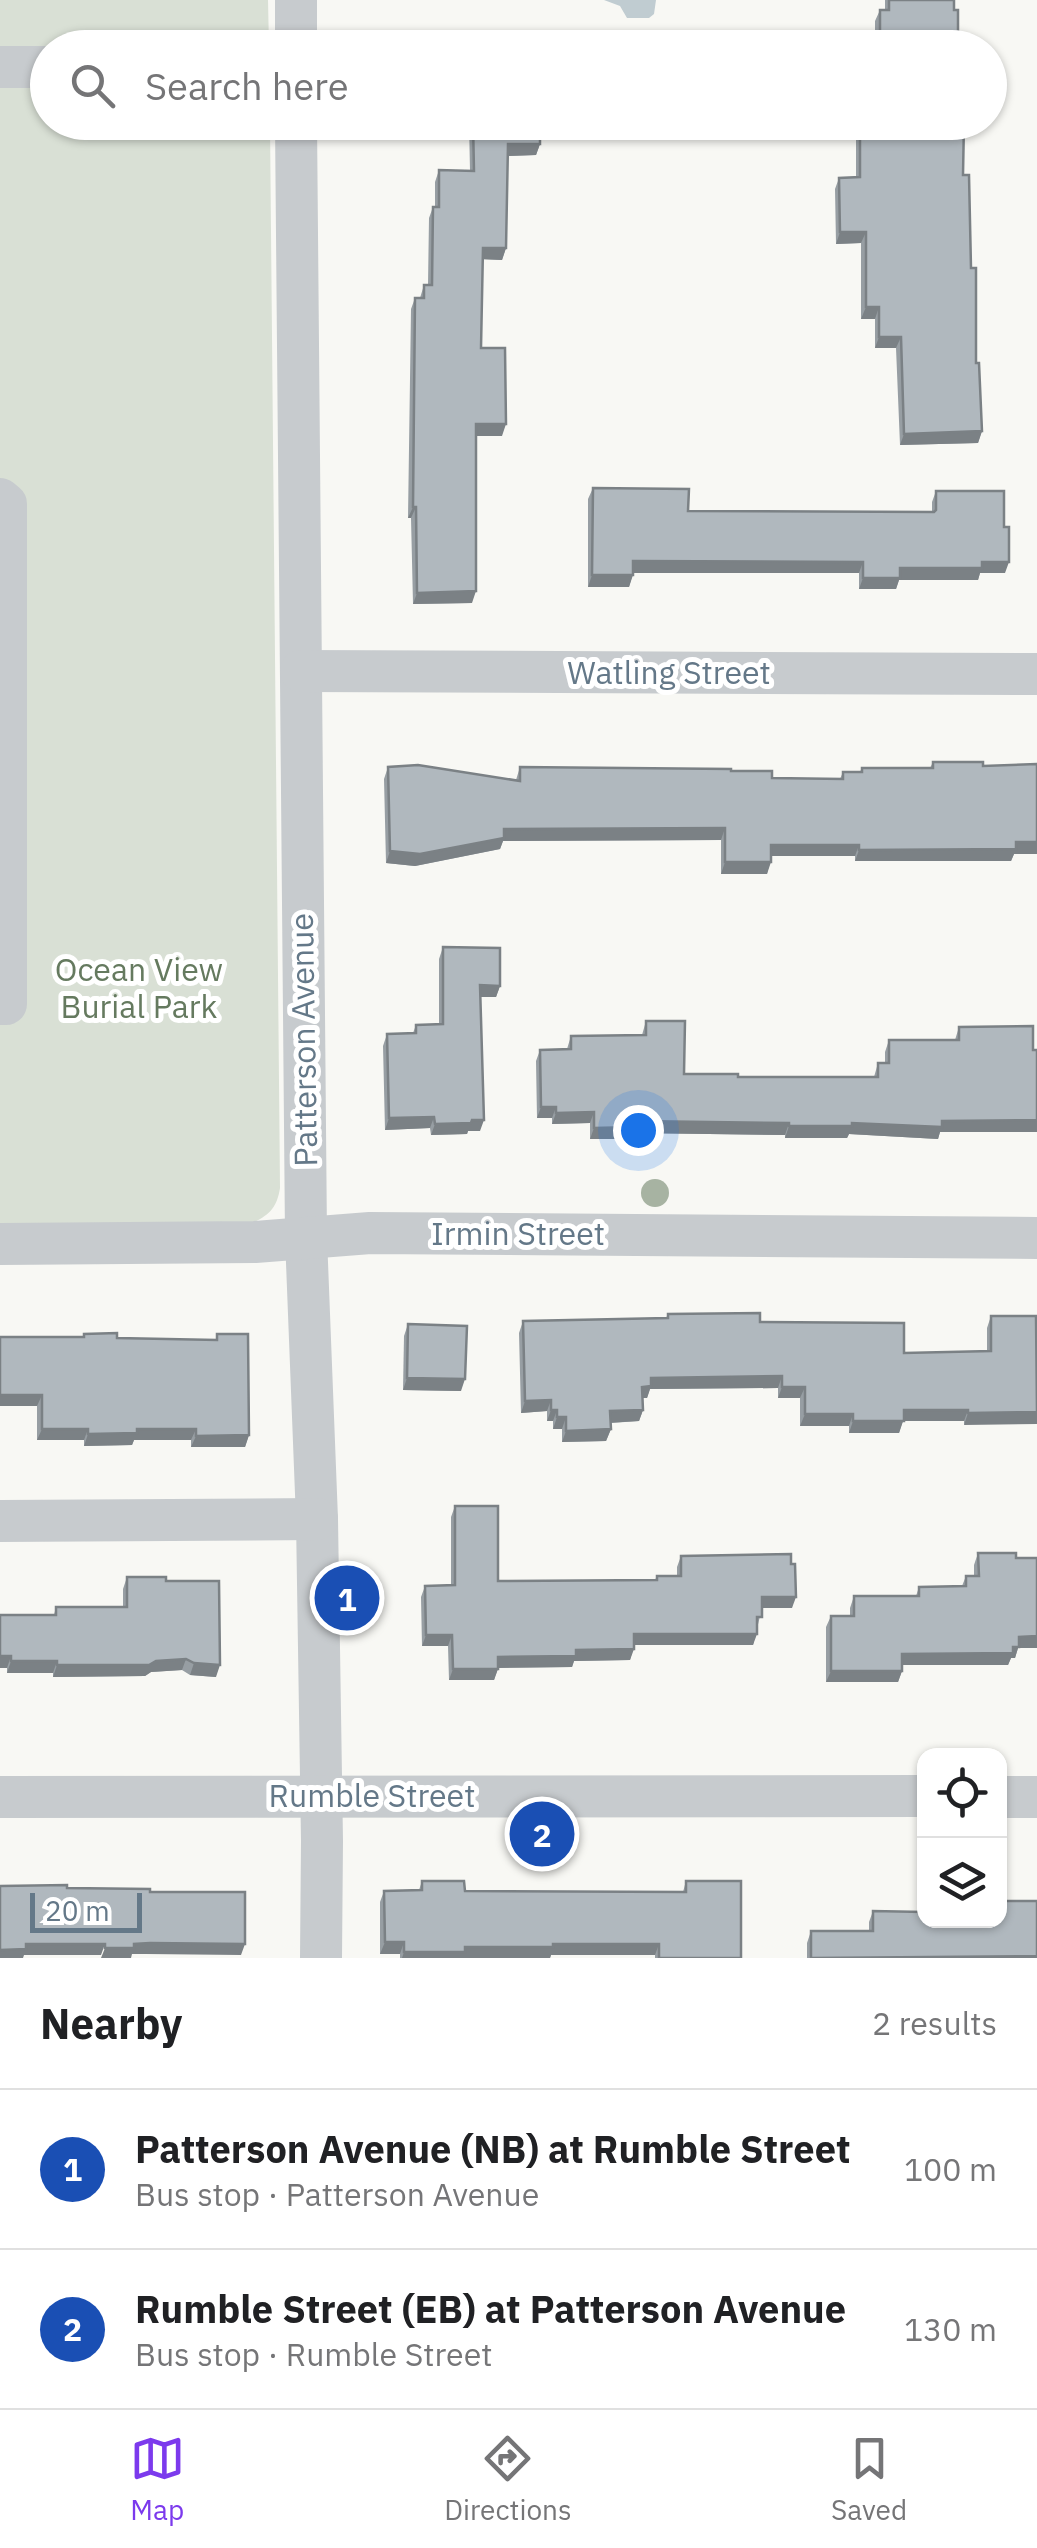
<!DOCTYPE html>
<html lang="en">
<head>
<meta charset="utf-8">
<style>
	body { margin:0; font-family:"IBM Plex Sans",sans-serif; background:#f2f2f2; color:#202124 }
	.controls { position:absolute; right:30px; bottom:30px; display:grid; overflow:hidden; border-radius:20px; box-shadow:0 2px 8px #0004 }
	.controls button { width:90px; height:90px; display:grid; place-items:center; padding:0; border:0; border-bottom:2px solid #e0e0e0; background:#fff; color:#202124; font:50px sans-serif }
	.scale { position:absolute; left:30px; bottom:25px; width:112px; box-sizing:border-box; padding-left:10px; border:5px solid #647888; border-top:0; font-size:28px; line-height:35px; white-space:nowrap; color:#647888; -webkit-text-stroke:8px #fff; paint-order:stroke }
	.you { position:absolute; left:638px; top:1130px; width:35px; height:35px; margin:-25px; border:8px solid #fff; border-radius:50%; background:#1a73e8; box-shadow:0 0 0 15px #1a73e833 }
	.badge { display:grid; place-items:center; width:65px; height:65px; border-radius:50%; background:#7c3aed; color:#fff; font-size:32px; font-weight:700 }
	.pin { position:absolute; translate:-50% -50%; border:5px solid #fff; box-shadow:0 2px 10px #0006 }
	.list { margin:0; padding:0; list-style:none }
	h2 { display:flex; justify-content:space-between; align-items:center; height:130px; margin:0; padding:0 40px; font-size:42px }
	h2 small { font-size:32px; font-weight:400; color:#757577 }
	.list li { display:grid; grid-template-columns:65px 1fr auto; gap:30px; align-items:center; box-sizing:border-box; height:160px; padding:0 40px; border-top:2px solid #e0e0e0 }
	.list b { display:block; font-size:38px; white-space:nowrap }
	.list p { margin:0; font-size:32px; white-space:nowrap; color:#757577 }
	.list em { font-size:32px; font-style:normal; color:#757577 }
	.icon { flex:none; width:55px; height:55px; fill:none; stroke:currentColor; stroke-width:2; stroke-linecap:round; stroke-linejoin:round }
	.map { position:relative; flex:none; width:1037px; height:1958px; overflow:hidden }
	.search { position:absolute; background:#fff; box-shadow:0 2px 8px #0004; left:30px; right:30px; top:30px; height:110px; display:flex; align-items:center; gap:25px; box-sizing:border-box; padding:0 35px; border-radius:55px; color:#757577; font-size:38px }
	.sheet { height:450px; background:#fff }
	nav { display:flex; justify-content:space-around; align-items:center; box-sizing:border-box; height:140px; border-top:2px solid #e0e0e0; background:#fff; font-size:28px; color:#757577 }
	nav a { display:grid; justify-items:center; gap:5px }
	nav .on { color:#7c3aed }
	.map>svg:first-child { display:block }
	.green { fill:#d9e0d5 }
	.water { fill:#c0ccd1 }
	.lines { fill:none; stroke-linecap:round; stroke-linejoin:round }
	.minor { stroke:#c7cbce; stroke-width:42 }
	.tree { fill:#a7b3a2 }
	.wall { fill:#979ea3 }
	.shaded-wall { fill:#7b8185 }
	.building { fill:#b0b8be; stroke:#7b8185; stroke-width:2.5 }
	.labels { text-anchor:middle; stroke-width:10; stroke-linejoin:round; paint-order:stroke }
	.street-label { font-size:32px; fill:#647888; stroke:#fff }
	.park-label { font-size:32px; fill:#657a5f; stroke:#fff }
</style>
</head>
<body>
<div class="map">
<svg width="1037" height="1958" viewBox="0 0 1037 1958">
	<rect width="100%" height="100%" fill="#f8f8f4"/>
	<path class="green" d="M0,0h268l1,47 -221,1v74l222,1 10,1065c-3,19 -10,27 -28,35l-252,3z"/>
	<polygon class="water" points="604,0 656,0 654,14 649,18 627,18 620,6"/>
	<g class="lines">
		<g class="minor">
			<polyline points="296,0 296,48"/>
			<polyline points="0,67 48,67"/>
			<polyline points="296,122 306,1237 317,1519 322,1841 321,1958"/>
			<polyline points="0,499 6,504 6,1004 0,1004"/>
			<polyline points="301,671 1037,674"/>
			<polyline points="0,1244 255,1242 370,1233 1037,1238"/>
			<polyline points="0,1521 317,1519"/>
			<polyline points="0,1797 924,1796"/>
			<polyline points="1000,1797 1037,1797"/>
		</g>
	</g>
	<circle class="tree" cx="655" cy="1193" r="14"/>
	<g class="wall">
		<polygon points="885,0 954,0 958,48 875,48 875,21 880,10 885,10"/>
		<polygon points="469,122 540,122 540,144 536,155 508,156 506,248 502,260 482,259 481,348 502,436 476,436 472,603 413,604 411,518 408,518 411,309 415,298 420,298 424,285 428,285 429,218 433,207 435,207 435,182 439,170 470,171"/>
		<polygon points="856,122 964,122 963,175 982,431 978,443 900,445 896,348 875,348 875,319 861,319 861,243 836,244 835,189 839,178 856,177"/>
		<polygon points="593,488 688,511 932,512 932,502 936,491 1005,573 980,573 978,580 899,580 896,589 859,589 859,573 633,573 629,587 588,587 588,499"/>
		<polygon points="933,762 983,766 1037,854 1014,854 1011,861 855,861 855,856 771,856 767,874 721,874 721,840 503,841 500,849 415,866 386,863 384,779 388,767 516,780 520,767 731,771 772,778 840,779 843,772 860,772 862,768 930,768"/>
		<polygon points="443,947 500,986 496,997 481,997 480,1131 468,1131 467,1134 431,1135 430,1128 385,1130 383,1046 387,1034 413,1033 416,1025 439,1024 439,959"/>
		<polygon points="646,1021 684,1074 738,1077 874,1077 878,1063 885,1063 885,1052 889,1040 955,1040 959,1027 1037,1050 1037,1132 940,1132 938,1139 849,1134 847,1138 785,1138 785,1135 635,1133 632,1139 590,1139 590,1123 552,1124 552,1118 537,1118 536,1061 540,1050 567,1049 571,1036 642,1035"/>
		<polygon points="668,1314 760,1322 904,1353 987,1351 987,1328 991,1316 1036,1316 964,1425 964,1421 903,1421 899,1433 849,1433 849,1426 800,1426 800,1398 778,1398 778,1388 650,1389 647,1398 642,1398 643,1410 639,1421 611,1423 611,1429 606,1441 562,1442 562,1429 553,1429 553,1421 547,1421 547,1411 521,1413 519,1333 523,1321 666,1318"/>
		<polygon points="408,1324 461,1391 403,1390 404,1336"/>
		<polygon points="217,1334 249,1435 245,1447 191,1447 191,1440 134,1440 132,1445 84,1446 84,1440 37,1440 37,1406 0,1406 117,1338 216,1340"/>
		<polygon points="455,1506 498,1581 655,1580 657,1576 677,1576 677,1567 681,1556 792,1608 762,1608 753,1645 634,1645 630,1660 574,1661 572,1667 498,1668 494,1680 449,1680 448,1646 422,1646 421,1597 425,1586 451,1585 451,1517"/>
		<polygon points="978,1553 1016,1558 1037,1558 1037,1648 1018,1648 1015,1658 1011,1658 1008,1665 902,1665 902,1671 898,1682 826,1682 826,1627 831,1616 850,1616 850,1608 854,1596 916,1596 919,1587 962,1586 966,1576 974,1576 974,1565"/>
		<polygon points="127,1577 166,1581 216,1677 190,1675 182,1670 151,1672 145,1676 53,1677 53,1673 7,1673 7,1668 0,1668 54,1615 56,1607 123,1607 123,1589"/>
		<polygon points="422,1881 465,1891 683,1892 686,1881 741,1958 655,1958 655,1955 551,1955 550,1958 400,1958 400,1954 380,1954 380,1902 384,1891 419,1890"/>
		<polygon points="873,1911 924,1920 1037,1958 807,1958 807,1943 811,1931 869,1931 869,1922"/>
	</g>
	<g class="shaded-wall">
		<polygon points="508,144 540,144 536,155 504,156"/>
		<polygon points="840,232 866,232 861,243 836,244"/>
		<polygon points="483,248 506,248 502,260 478,259"/>
		<polygon points="866,307 879,307 875,319 861,319"/>
		<polygon points="879,337 901,337 896,348 875,348"/>
		<polygon points="476,424 506,424 502,436 472,436"/>
		<polygon points="982,431 978,443 900,445 904,434"/>
		<polygon points="413,507 416,507 411,518 408,518"/>
		<polygon points="633,561 863,562 859,573 629,573"/>
		<polygon points="982,562 1009,562 1005,573 980,573 978,580 899,580 896,589 859,589 863,578 900,568"/>
		<polygon points="592,575 633,575 629,587 588,587"/>
		<polygon points="476,591 472,603 413,604 417,593"/>
		<polygon points="725,828 721,840 503,841 500,849 415,866 386,863 390,851 504,829"/>
		<polygon points="1016,842 1037,842 1037,854 1014,854 1011,861 855,861 859,850"/>
		<polygon points="771,845 859,845 855,856 767,856"/>
		<polygon points="725,862 771,862 767,874 721,874"/>
		<polygon points="480,985 500,986 496,997 476,997"/>
		<polygon points="541,1107 556,1107 552,1118 537,1118"/>
		<polygon points="594,1112 590,1123 552,1124 556,1113"/>
		<polygon points="434,1117 430,1128 385,1130 389,1118"/>
		<polygon points="472,1120 484,1120 480,1131 468,1131 467,1134 431,1135 435,1124"/>
		<polygon points="1037,1120 1037,1132 940,1132 938,1139 849,1134 847,1138 785,1138 789,1126 852,1123"/>
		<polygon points="637,1121 789,1123 785,1135 635,1133 632,1139 590,1139 594,1128"/>
		<polygon points="782,1376 778,1388 650,1389 647,1398 638,1398 642,1387 651,1378"/>
		<polygon points="407,1378 465,1379 461,1391 403,1390"/>
		<polygon points="782,1387 805,1387 800,1398 778,1398"/>
		<polygon points="0,1395 42,1395 37,1406 0,1406"/>
		<polygon points="551,1400 547,1411 521,1413 525,1401"/>
		<polygon points="551,1410 557,1410 553,1421 547,1421"/>
		<polygon points="643,1410 639,1421 606,1423 610,1411"/>
		<polygon points="904,1410 968,1410 964,1421 903,1421 899,1433 849,1433 853,1421"/>
		<polygon points="1037,1412 1037,1424 964,1425 968,1413"/>
		<polygon points="805,1414 853,1414 849,1426 800,1426"/>
		<polygon points="557,1417 566,1417 562,1429 553,1429"/>
		<polygon points="42,1429 88,1429 84,1440 37,1440"/>
		<polygon points="137,1429 196,1429 191,1440 134,1440 132,1445 84,1446 88,1434"/>
		<polygon points="611,1429 606,1441 562,1442 566,1431"/>
		<polygon points="249,1435 245,1447 191,1447 196,1436"/>
		<polygon points="762,1597 796,1597 792,1608 758,1608"/>
		<polygon points="634,1634 757,1634 753,1645 630,1645"/>
		<polygon points="426,1635 452,1635 448,1646 422,1646"/>
		<polygon points="1037,1636 1037,1648 1018,1648 1015,1658 1011,1658 1008,1665 898,1665 902,1654 1019,1637"/>
		<polygon points="634,1649 630,1660 574,1661 572,1667 494,1668 498,1657 576,1650"/>
		<polygon points="0,1656 11,1656 7,1668 0,1668"/>
		<polygon points="186,1659 182,1670 151,1672 145,1676 53,1677 57,1665"/>
		<polygon points="11,1661 57,1661 53,1673 7,1673"/>
		<polygon points="194,1663 220,1665 216,1677 190,1675"/>
		<polygon points="453,1669 498,1669 494,1680 449,1680"/>
		<polygon points="831,1671 902,1671 898,1682 826,1682"/>
		<polygon points="385,1942 404,1942 400,1954 380,1954"/>
		<polygon points="26,1944 105,1944 101,1955 24,1955 23,1958 0,1958 0,1950"/>
		<polygon points="134,1944 245,1944 241,1955 146,1954 132,1954 131,1958 101,1958 105,1948"/>
		<polygon points="553,1944 659,1944 655,1955 551,1955 550,1958 402,1958 404,1952 465,1947"/>
		<polygon points="959,1956 1037,1956 1037,1958 958,1958"/>
	</g>
	<g class="building">
		<polygon points="889,0 954,0 954,10 958,10 958,48 880,48 880,10 889,10"/>
		<polygon points="473,122 540,122 540,144 508,144 506,248 483,248 481,348 505,348 506,424 476,424 476,591 417,593 416,507 413,507 415,298 424,298 424,285 432,285 433,207 439,207 439,170 474,171"/>
		<polygon points="860,122 964,122 963,175 969,175 971,268 976,268 976,363 979,363 982,431 904,434 901,337 879,337 879,307 866,307 866,232 840,232 839,178 860,177"/>
		<polygon points="593,488 689,489 688,511 934,512 936,510 936,491 1004,491 1004,527 1009,527 1009,562 982,562 982,568 900,568 900,578 863,578 863,562 633,561 633,575 592,575"/>
		<polygon points="933,762 983,762 983,766 1037,764 1037,842 1016,842 1016,849 859,850 859,845 771,845 771,862 725,862 725,828 504,829 504,838 420,854 390,851 388,767 418,765 520,781 520,767 731,769 731,771 772,771 772,778 843,779 843,772 862,772 862,768 933,768"/>
		<polygon points="443,947 500,948 500,986 480,985 484,1120 472,1120 471,1123 435,1124 434,1117 389,1118 387,1034 416,1033 416,1025 443,1024"/>
		<polygon points="646,1021 685,1021 684,1074 738,1074 738,1077 878,1077 878,1063 889,1063 889,1040 959,1040 959,1027 1033,1026 1033,1050 1037,1050 1037,1120 942,1121 942,1127 852,1123 852,1126 789,1126 789,1123 637,1121 637,1127 594,1128 594,1112 556,1113 556,1107 541,1107 540,1050 571,1049 571,1036 646,1035"/>
		<polygon points="760,1313 760,1322 904,1323 904,1353 991,1351 991,1316 1036,1316 1037,1412 968,1413 968,1410 904,1410 904,1421 853,1421 853,1414 805,1414 805,1387 782,1387 782,1376 651,1378 651,1386 642,1387 643,1410 610,1411 611,1429 566,1431 566,1417 557,1417 557,1410 551,1410 551,1400 525,1401 523,1321 668,1318 668,1314"/>
		<polygon points="408,1324 467,1326 465,1379 407,1378"/>
		<polygon points="117,1333 117,1338 217,1340 217,1334 248,1334 249,1435 196,1436 196,1429 137,1429 137,1433 88,1434 88,1429 42,1429 42,1395 0,1395 0,1337 84,1337 84,1334"/>
		<polygon points="455,1506 498,1506 498,1581 657,1580 657,1576 681,1576 681,1556 791,1554 791,1564 795,1564 796,1597 762,1597 762,1617 757,1617 757,1634 634,1634 634,1649 576,1650 576,1656 498,1657 498,1669 453,1669 452,1635 426,1635 425,1586 455,1585"/>
		<polygon points="978,1553 1016,1553 1016,1558 1037,1558 1037,1636 1019,1637 1019,1647 1013,1647 1013,1653 902,1654 902,1671 831,1671 831,1616 854,1616 854,1596 919,1596 919,1587 966,1586 966,1576 979,1576"/>
		<polygon points="127,1577 166,1577 166,1581 219,1581 220,1665 194,1663 186,1659 156,1661 149,1665 57,1665 57,1661 11,1661 11,1656 0,1656 0,1615 56,1615 56,1607 127,1607"/>
		<polygon points="422,1881 464,1881 465,1891 686,1892 686,1881 741,1881 741,1958 659,1958 659,1944 553,1944 553,1947 465,1947 465,1952 404,1952 404,1942 385,1942 384,1891 422,1890"/>
		<polygon points="67,1885 67,1888 150,1889 150,1892 245,1892 245,1944 150,1943 134,1944 134,1948 105,1948 105,1944 26,1944 26,1949 0,1950 0,1886"/>
		<polygon points="1000,1901 1037,1901 1037,1956 811,1958 811,1931 873,1931 873,1911 924,1912 924,1920 1000,1920"/>
	</g>
	<g class="labels">
		<g class="street-label">
			<text x="669" y="684">Watling Street</text>
			<text transform="translate(304 1040) rotate(-91)" y="11">Patterson Avenue</text>
			<text x="518" y="1245">Irmin Street</text>
			<text x="372" y="1807">Rumble Street</text>
		</g>
		<g class="park-label">
			<text x="139" y="981">Ocean View<tspan x="139" dy="37">Burial Park</tspan></text>
		</g>
	</g>
</svg>
<div class="controls">
<button><svg class="icon" aria-label="locate" viewBox="0 0 24 24"><circle cx="12" cy="12" r="6"/><path d="M12 2v4M12 18v4M2 12h4M18 12h4"/></svg></button>
<button><svg class="icon" aria-label="layers" viewBox="0 0 24 24"><path d="M12 4l9 5-9 5-9-5zM3 14l9 5 9-5"/></svg></button>
</div>
<div class="scale">20 m</div>
<div class="you"></div>
<div class="pin badge" style="left:347px;top:1598px;background:#1a4fb4">1</div>
<div class="pin badge" style="left:542px;top:1834px;background:#1a4fb4">2</div>
<div class="search"><svg class="icon" aria-label="search" viewBox="0 0 24 24"><circle cx="10" cy="10" r="6"/><path d="M15 15l6 6"/></svg>Search here</div>
</div>
<section class="sheet">
<h2>Nearby<small>2 results</small></h2>
<ul class="list">
<li><span class="badge" style="background:#1a4fb4">1</span><div><b>Patterson Avenue (NB) at Rumble Street</b><p>Bus stop · Patterson Avenue</p></div><em>100 m</em></li>
<li><span class="badge" style="background:#1a4fb4">2</span><div><b>Rumble Street (EB) at Patterson Avenue</b><p>Bus stop · Rumble Street</p></div><em>130 m</em></li>
</ul>
</section>
<nav>
<a class="on"><svg class="icon" aria-label="map" viewBox="0 0 24 24"><path d="M3 6l6-2 6 2 6-2v14l-6 2-6-2-6 2zM9 4v14M15 6v14"/></svg>Map</a>
<a><svg class="icon" aria-label="directions" viewBox="0 0 24 24"><path d="M12 3l9 9-9 9-9-9zM9 14v-3h6M13 9l2 2-2 2"/></svg>Directions</a>
<a><svg class="icon" aria-label="saved" viewBox="0 0 24 24"><path d="M7 4h10v16l-5-4-5 4z"/></svg>Saved</a>
</nav>
</body>
</html>
